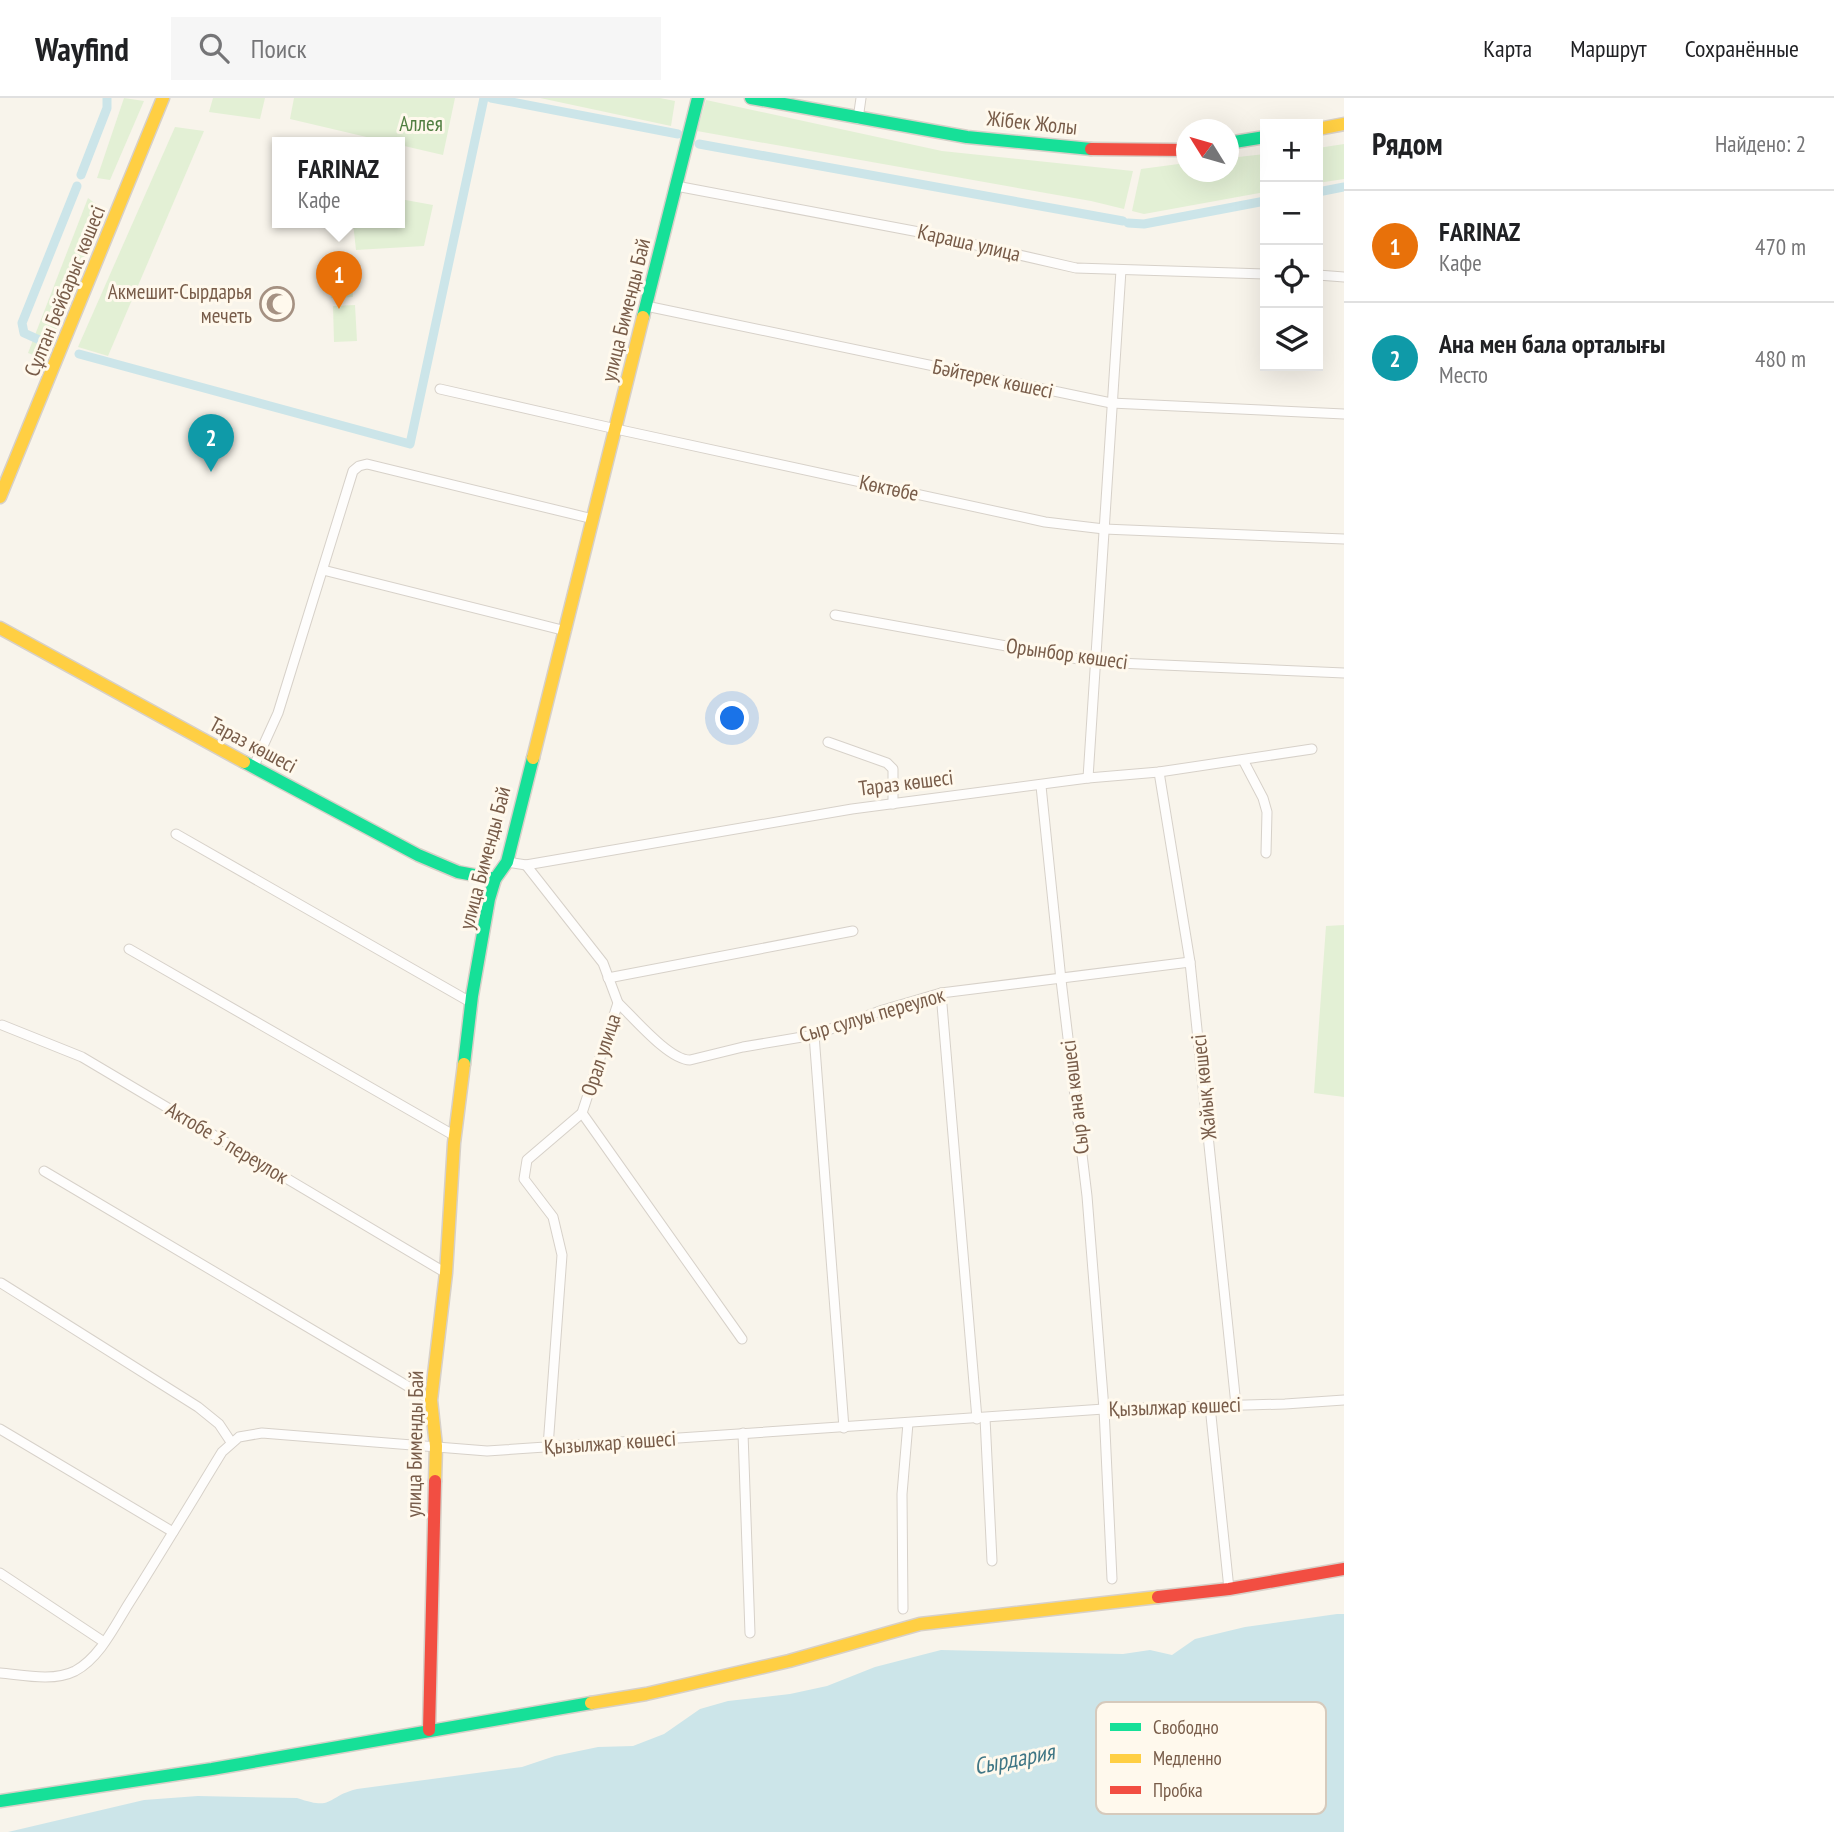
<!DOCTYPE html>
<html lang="ru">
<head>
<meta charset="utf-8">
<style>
	body { margin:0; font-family:"PT Sans Narrow",sans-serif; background:#f6f6f6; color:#202124 }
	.controls { position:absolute; right:21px; top:21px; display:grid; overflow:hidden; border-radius:0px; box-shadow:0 7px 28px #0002 }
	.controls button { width:63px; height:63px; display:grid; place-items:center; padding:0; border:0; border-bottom:2px solid #e0e0e0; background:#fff; color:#202124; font:35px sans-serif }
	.compass { position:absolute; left:1176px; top:21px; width:63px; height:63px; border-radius:50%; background:#fff; box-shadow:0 7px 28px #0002; rotate:307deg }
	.you { position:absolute; left:733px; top:621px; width:24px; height:24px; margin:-18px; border:5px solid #fff; border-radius:50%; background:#1a73e8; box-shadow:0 0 0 10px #1a73e833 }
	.badge { display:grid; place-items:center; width:46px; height:46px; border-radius:50%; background:#a59182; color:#fff; font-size:23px; font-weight:700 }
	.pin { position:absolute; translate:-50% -58px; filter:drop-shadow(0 2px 4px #0008) }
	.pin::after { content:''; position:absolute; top:37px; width:24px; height:21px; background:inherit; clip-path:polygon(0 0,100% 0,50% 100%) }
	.popup { position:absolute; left:272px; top:39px; width:133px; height:91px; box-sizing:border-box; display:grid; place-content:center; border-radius:0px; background:#fff; filter:drop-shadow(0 2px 5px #0005); font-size:23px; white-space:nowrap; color:#757577 }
	.popup b { font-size:26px; color:#202124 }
	.popup::after { content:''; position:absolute; left:50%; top:100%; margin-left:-14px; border:14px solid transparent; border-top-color:#fff }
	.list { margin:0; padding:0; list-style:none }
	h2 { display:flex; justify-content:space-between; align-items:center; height:91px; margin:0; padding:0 28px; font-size:30px }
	h2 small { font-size:23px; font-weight:400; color:#757577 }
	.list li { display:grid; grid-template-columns:46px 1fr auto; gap:21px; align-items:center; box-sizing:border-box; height:112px; padding:0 28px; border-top:2px solid #e0e0e0 }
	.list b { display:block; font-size:26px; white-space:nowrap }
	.list p { margin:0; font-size:23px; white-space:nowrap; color:#757577 }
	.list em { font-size:23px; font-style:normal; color:#757577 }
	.icon { flex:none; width:38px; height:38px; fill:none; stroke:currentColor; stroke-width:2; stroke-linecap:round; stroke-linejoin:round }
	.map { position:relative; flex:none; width:1344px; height:1734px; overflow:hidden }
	header { display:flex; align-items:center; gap:42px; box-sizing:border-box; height:98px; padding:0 35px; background:#fff; border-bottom:2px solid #e0e0e0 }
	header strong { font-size:33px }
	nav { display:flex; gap:38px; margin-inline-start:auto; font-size:24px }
	.search { width:490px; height:63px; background:#f6f6f6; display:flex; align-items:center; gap:18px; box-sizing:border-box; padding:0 24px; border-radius:0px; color:#757577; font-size:26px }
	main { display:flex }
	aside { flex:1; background:#fff }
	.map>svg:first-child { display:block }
	.green { fill:#e3f0d5 }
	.water { fill:#cce5e9 }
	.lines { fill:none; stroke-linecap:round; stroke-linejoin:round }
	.canal { stroke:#cce5e9; stroke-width:9 }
	.street-casing { stroke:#d7d1c9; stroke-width:11 }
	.fast-casing { stroke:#d7d0c8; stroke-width:15 }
	.slow-casing { stroke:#d7d0c8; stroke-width:15 }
	.jam-casing { stroke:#d7d0c8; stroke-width:15 }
	.street { stroke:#fefdfc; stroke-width:9 }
	.fast { stroke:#16e098; stroke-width:12 }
	.slow { stroke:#ffcf43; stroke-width:12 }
	.jam { stroke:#f24e42; stroke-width:12 }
	.labels { text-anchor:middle; stroke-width:6; stroke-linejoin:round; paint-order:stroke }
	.street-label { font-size:21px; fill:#785c49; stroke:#fff9ed }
	.park-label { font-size:21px; fill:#507e41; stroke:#fff9ed }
	.poi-label { font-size:21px; fill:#785c49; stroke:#fff9ed; text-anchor:end }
	.water-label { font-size:23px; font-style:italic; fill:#3f7685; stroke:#fff9ed }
	.key { fill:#fff9ed; stroke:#d6cabc; stroke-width:2 }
	.key-label { font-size:19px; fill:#785c49 }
</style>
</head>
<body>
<header>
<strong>Wayfind</strong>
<div class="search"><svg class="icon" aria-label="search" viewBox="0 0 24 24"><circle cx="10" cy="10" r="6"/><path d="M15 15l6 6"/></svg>Поиск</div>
<nav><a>Карта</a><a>Маршрут</a><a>Сохранённые</a></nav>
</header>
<main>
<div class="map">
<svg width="1344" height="1734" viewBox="0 0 1344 1734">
	<rect width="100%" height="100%" fill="#f8f4eb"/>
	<g class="green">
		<polygon points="124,0 144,3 110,82 97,80"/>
		<polygon points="213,0 265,0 260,21 209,14"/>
		<polygon points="294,0 455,0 443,57 400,47 400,45 392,45 290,21"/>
		<polygon points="540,0 660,0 675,3 671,28"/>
		<polygon points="706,2 942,53 1133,73 1124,111 1091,103 697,33"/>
		<polygon points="175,29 204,33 108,258 78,249"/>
		<polygon points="1344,46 1344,81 1318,85 1318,50"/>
		<polygon points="1265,56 1265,94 1144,116 1132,113 1141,71 1186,65 1186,74 1228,74 1229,60"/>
		<polygon points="88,100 105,113 44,261 28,255"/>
		<polygon points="400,101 433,107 424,148 356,152 353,125 400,125"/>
		<polygon points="351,162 353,199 331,200 329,164"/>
		<polygon points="355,207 357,243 334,244 333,208"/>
		<polygon points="1344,827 1344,999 1314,995 1326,828"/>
	</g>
	<path class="water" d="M1337,1516h7v218h-1336l136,-32 54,-4 99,2c38,13 28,-1 60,-9l165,-22 33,-11 43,-9 35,-1 31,-12 36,-25 28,-8 62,-7 37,-8 48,-19 66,-17 182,4 27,-4 22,5 23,-16 50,-12z"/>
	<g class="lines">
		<g class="canal">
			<polyline points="491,0 678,36"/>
			<polyline points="699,46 1123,123"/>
			<polyline points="81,77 107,10 107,0"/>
			<polyline points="1318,94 1344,89"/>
			<polyline points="1128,125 1144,126 1265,103"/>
			<polyline points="44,244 24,235 22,225 77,88"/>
			<polyline points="79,256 410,346 484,0"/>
		</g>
		<g class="street-casing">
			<g id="street">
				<polyline points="858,21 861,0"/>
				<polyline points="676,88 919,134 1076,170 1265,176"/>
				<polyline points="1318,177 1344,179"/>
				<polyline points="646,208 1111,305 1344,316"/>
				<polyline points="440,291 616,331 1045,424 1104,431 1344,441"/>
				<polyline points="323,472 566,533"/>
				<polyline points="835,517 1095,564 1344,575"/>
				<polyline points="828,644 887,665 893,671 893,706"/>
				<polyline points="1243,662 1263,700 1267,714 1266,755"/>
				<polyline points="253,670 278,615 353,373 359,368 367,366 593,421"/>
				<polyline points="1159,674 1190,864 1236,1307"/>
				<polyline points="1088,680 1121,172"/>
				<polyline points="1041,688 1061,882 1087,1098 1104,1311 1112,1481"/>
				<polyline points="176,736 472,905"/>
				<polyline points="507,764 526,767 852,711 1088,680 1159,674 1312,651"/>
				<polyline points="526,767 603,865 618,905 582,1015 527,1062 524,1081 553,1119 562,1157 548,1349"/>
				<polyline points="129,851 455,1038"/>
				<polyline points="608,880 853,833"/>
				<polyline points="941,895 977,1321"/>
				<path d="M618,905c16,15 51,57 72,57l53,-13 71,-12 69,-25 58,-17 249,-31"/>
				<polyline points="2,927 82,959 446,1175"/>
				<polyline points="814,937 844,1330"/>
				<polyline points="582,1015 742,1241"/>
				<polyline points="44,1073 431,1302"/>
				<polyline points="1,1185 198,1309 219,1326 231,1344"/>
				<polyline points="1210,1308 1229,1491"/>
				<polyline points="985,1320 992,1463"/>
				<polyline points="0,1331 173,1434"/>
				<polyline points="743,1335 750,1535"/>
				<polyline points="0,1475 104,1544"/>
				<polyline points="903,1511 902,1396 908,1325"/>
				<path d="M0,1575c23,2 53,9 75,-2 26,-14 41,-48 56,-71 31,-49 61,-99 91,-148l17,-15 23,-4 225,18 617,-42 181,-5 59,-4"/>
			</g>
		</g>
		<g class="fast-casing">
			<g id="fast">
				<polyline points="751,0 967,39 1091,51"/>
				<polyline points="1228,45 1265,39"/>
				<polyline points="643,219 698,0"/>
				<polyline points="244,664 418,757 458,774 495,781"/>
				<polyline points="464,966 472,898 489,801 495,781 507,764 533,660"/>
				<polyline points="0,1703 212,1671 591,1605"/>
			</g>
		</g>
		<g class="slow-casing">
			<g id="slow">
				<polyline points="1318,31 1344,26"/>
				<polyline points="0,399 163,0"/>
				<polyline points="0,530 244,664"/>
				<polyline points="533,660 643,219"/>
				<polyline points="435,1383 436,1348 431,1302 446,1175 454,1045 464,966"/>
				<polyline points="591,1605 646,1596 789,1563 920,1526 1158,1499"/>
			</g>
		</g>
		<g class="jam-casing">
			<g id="jam">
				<polyline points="1091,51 1186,52"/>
				<polyline points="1158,1499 1229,1491 1344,1471"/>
				<polyline points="429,1632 435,1383"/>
			</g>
		</g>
		<use href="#street" class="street"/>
		<use href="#fast" class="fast"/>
		<use href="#slow" class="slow"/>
		<use href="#jam" class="jam"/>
	</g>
	<defs>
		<g id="mosque-ring" transform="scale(1.75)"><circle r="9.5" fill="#fff9ed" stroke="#a59182" stroke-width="1.5"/><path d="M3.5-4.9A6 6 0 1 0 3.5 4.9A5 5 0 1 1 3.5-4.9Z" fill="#a59182"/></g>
	</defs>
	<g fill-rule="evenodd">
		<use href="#mosque-ring" x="277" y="206"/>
	</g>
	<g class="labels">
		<g class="street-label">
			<text transform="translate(1032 25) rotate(6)" y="7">Жібек Жолы</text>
			<text transform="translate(969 145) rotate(13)" y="7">Караша улица</text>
			<text transform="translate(65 193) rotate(-68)" y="7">Сұлтан Бейбарыс көшесі</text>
			<text transform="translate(626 212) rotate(-76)" y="7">улица Бименды Бай</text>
			<text transform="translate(993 281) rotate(12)" y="7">Бәйтерек көшесі</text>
			<text transform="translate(889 390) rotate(12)" y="7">Көктөбе</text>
			<text transform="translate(1067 556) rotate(8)" y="7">Орынбор көшесі</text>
			<text transform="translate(253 647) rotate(28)" y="7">Тараз көшесі</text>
			<text transform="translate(906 685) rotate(-7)" y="7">Тараз көшесі</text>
			<text transform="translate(485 760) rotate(-75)" y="7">улица Бименды Бай</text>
			<text transform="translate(872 917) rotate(-16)" y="7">Сыр сулуы переулок</text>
			<text transform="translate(601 957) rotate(-72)" y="7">Орал улица</text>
			<text transform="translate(1204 989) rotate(-96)" y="7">Жайық көшесі</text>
			<text transform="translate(1075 999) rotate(-97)" y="7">Сыр ана көшесі</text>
			<text transform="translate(227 1045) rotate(31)" y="7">Актобе 3 переулок</text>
			<text transform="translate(1175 1309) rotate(-2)" y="7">Қызылжар көшесі</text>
			<text transform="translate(610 1345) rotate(-4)" y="7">Қызылжар көшесі</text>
			<text transform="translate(415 1346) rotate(-89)" y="7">улица Бименды Бай</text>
		</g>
		<g class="park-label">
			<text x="421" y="33">Аллея</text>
		</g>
		<g class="poi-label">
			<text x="252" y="201">Акмешит-Сырдарья<tspan x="252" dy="24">мечеть</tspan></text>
		</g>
		<g class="water-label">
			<text transform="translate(1014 1661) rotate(-11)" y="8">Сырдария</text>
		</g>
	</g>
	<rect x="1096" y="1604" width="230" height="112" rx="10" class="key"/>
	<rect x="1110" y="1625" width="31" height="8" fill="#16e098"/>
	<rect x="1110" y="1656" width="31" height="9" fill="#ffcf43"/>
	<rect x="1110" y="1688" width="31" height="8" fill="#f24e42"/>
	<g class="key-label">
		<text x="1153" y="1636">Свободно</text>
		<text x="1153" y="1667">Медленно</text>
		<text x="1153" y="1699">Пробка</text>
	</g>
</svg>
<div class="controls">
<button>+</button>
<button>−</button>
<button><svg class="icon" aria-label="locate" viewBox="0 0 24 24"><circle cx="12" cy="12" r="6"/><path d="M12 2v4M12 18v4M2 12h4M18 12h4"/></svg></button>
<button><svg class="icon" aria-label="layers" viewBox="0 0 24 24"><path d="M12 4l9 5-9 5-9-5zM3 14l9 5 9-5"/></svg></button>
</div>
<svg class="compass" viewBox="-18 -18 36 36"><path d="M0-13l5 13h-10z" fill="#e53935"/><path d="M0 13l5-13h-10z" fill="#757577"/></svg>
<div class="you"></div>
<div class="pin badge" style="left:339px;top:211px;background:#e8710a">1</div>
<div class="popup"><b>FARINAZ</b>Кафе</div>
<div class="pin badge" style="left:211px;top:374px;background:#0f9aa8">2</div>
</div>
<aside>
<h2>Рядом<small>Найдено: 2</small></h2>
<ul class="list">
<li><span class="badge" style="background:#e8710a">1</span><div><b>FARINAZ</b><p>Кафе</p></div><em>470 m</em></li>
<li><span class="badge" style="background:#0f9aa8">2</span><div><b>Ана мен бала орталығы</b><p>Место</p></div><em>480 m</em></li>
</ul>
</aside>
</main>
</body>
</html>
